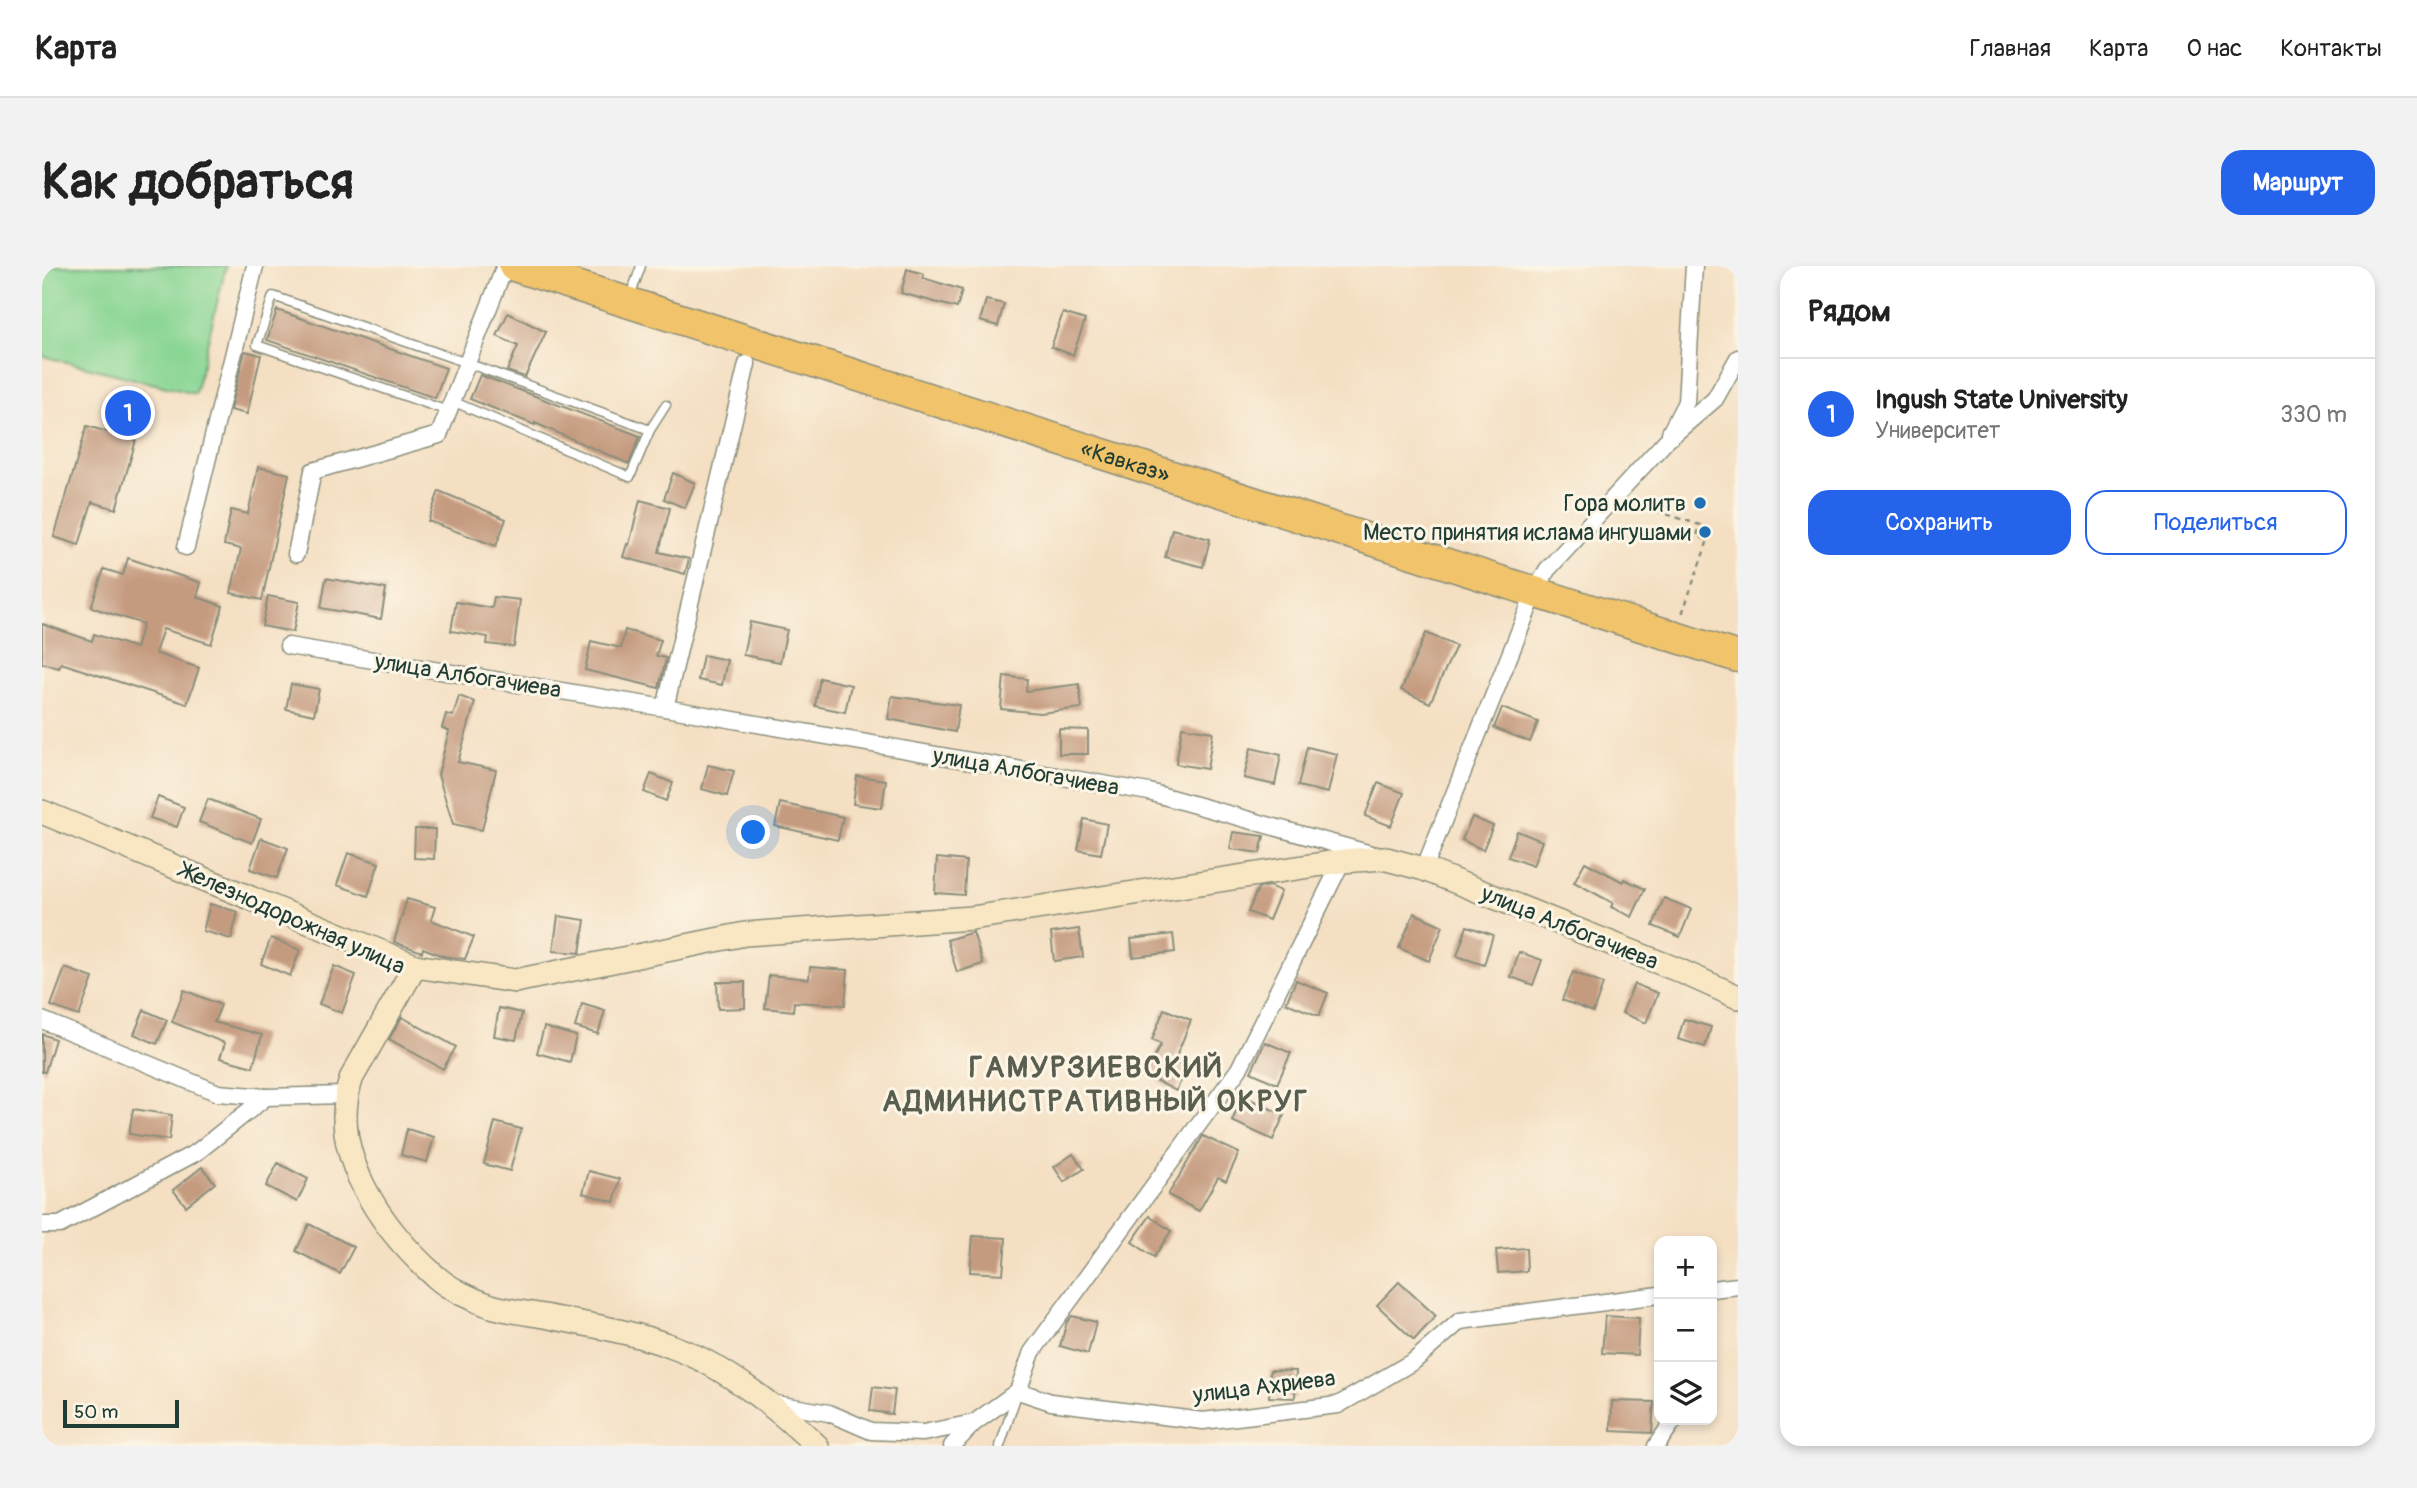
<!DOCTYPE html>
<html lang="ru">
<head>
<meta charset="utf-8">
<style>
	body { margin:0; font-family:Pangolin,sans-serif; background:#f2f2f2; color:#222 }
	.controls { position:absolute; right:21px; bottom:21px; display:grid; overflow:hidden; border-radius:14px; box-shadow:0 4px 10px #0003 }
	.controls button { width:63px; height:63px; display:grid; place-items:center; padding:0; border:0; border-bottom:2px solid #e0e0e0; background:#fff; color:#222; font:35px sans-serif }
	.scale { position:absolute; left:21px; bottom:18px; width:116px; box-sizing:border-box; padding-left:7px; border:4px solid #1f3d34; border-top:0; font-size:19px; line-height:24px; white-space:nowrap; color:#1f3d34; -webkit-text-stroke:5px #fcf5e5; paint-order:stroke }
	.you { position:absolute; left:712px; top:567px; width:24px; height:24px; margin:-18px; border:5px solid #fff; border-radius:50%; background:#1a73e8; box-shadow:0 0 0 10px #1a73e833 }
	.badge { display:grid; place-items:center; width:46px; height:46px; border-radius:50%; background:#2563eb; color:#fff; font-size:23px; font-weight:700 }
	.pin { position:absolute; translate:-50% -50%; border:4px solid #fff; box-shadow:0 2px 7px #0006 }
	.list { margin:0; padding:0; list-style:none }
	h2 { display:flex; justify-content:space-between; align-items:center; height:91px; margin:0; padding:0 28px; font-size:30px }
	h2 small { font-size:23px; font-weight:400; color:#767676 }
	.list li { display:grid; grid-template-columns:46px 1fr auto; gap:21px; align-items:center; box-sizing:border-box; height:112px; padding:0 28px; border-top:2px solid #e0e0e0 }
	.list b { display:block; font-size:26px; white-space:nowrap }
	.list p { margin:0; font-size:23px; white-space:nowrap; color:#767676 }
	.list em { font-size:23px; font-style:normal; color:#767676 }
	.actions { display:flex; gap:14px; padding:21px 28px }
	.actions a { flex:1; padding:16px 0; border:2px solid #2563eb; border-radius:21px; text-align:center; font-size:24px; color:#2563eb }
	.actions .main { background:#2563eb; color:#fff }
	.icon { flex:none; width:38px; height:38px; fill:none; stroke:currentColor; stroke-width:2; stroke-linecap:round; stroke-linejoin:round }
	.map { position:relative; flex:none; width:1696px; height:1180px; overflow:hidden; border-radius:21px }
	header { display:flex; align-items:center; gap:42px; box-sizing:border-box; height:98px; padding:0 35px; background:#fff; border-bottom:2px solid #e0e0e0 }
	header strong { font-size:33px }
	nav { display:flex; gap:38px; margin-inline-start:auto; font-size:24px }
	.intro { display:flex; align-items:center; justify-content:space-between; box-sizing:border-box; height:168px; padding:0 42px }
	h1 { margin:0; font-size:49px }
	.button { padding:18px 32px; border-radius:21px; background:#2563eb; color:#fff; font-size:24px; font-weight:700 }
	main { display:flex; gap:42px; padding:0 42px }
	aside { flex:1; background:#fff; border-radius:21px; box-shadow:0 4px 10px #0003 }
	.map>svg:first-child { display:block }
	.green { fill:#8ad694; stroke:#548a64; stroke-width:2 }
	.building { fill:#c59b80 }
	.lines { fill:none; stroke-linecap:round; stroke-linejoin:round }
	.lane-casing { stroke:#8a8e7b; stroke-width:11 }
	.street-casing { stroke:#8a8e7b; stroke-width:19 }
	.secondary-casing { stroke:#8a8e7b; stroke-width:26 }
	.highway-casing { stroke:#8a8e7b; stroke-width:33 }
	.path { stroke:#8a8e7b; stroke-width:2.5; stroke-dasharray:5 5; stroke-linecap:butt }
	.lane { stroke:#fff; stroke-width:8 }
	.street { stroke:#fff; stroke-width:16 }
	.secondary { stroke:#f9e7c3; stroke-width:23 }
	.highway { stroke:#f1c36a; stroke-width:30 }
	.poi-dot { fill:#1f6fb2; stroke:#fcf5e5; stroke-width:2.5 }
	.labels { text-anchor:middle; stroke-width:6; stroke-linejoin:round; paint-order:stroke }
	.street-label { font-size:23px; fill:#1f3d34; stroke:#fcf5e5 }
	.poi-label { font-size:23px; fill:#1f3d34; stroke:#fcf5e5; text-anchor:end }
	.district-label { font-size:30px; font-weight:bold; letter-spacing:2px; fill:#595e4f; stroke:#fcf5e5 }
</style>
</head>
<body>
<header>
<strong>Карта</strong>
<nav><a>Главная</a><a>Карта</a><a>О нас</a><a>Контакты</a></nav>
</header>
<div class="intro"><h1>Как добраться</h1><a class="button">Маршрут</a></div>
<main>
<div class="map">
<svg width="1696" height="1180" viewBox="0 0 1696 1180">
	<rect width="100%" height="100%" fill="#fcf5e5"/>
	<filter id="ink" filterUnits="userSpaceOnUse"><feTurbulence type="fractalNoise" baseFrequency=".0143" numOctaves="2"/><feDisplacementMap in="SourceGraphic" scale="14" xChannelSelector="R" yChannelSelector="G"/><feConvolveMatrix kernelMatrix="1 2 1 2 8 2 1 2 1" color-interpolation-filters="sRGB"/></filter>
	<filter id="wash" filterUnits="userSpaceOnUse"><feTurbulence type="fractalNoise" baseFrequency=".00686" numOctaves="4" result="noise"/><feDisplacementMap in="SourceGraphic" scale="28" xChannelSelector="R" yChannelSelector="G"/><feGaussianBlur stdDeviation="1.57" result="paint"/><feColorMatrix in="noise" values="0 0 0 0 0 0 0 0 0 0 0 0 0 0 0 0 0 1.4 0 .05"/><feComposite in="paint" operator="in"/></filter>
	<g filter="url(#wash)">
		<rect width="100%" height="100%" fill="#f4dfc2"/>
		<polygon class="green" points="0,0 184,0 153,128 0,90"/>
		<g id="blocks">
			<g class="building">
				<polygon points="865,3 882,8 881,12 920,24 915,42 859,27"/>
				<polygon points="944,34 962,38 956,60 938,55"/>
				<polygon points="235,44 404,102 393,132 225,74"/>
				<polygon points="466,47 504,66 483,111 465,105 476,80 455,70"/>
				<polygon points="1021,47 1043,54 1031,89 1009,81"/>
				<polygon points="203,85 219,89 205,148 188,144"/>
				<polygon points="438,109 598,170 587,198 493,157 493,159 428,133"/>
				<polygon points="45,160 94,174 74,243 50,236 37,279 12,271"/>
				<polygon points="216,201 247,208 220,334 189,327 199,283 182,279 189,244 206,248"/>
				<polygon points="631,207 653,217 643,242 622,233"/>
				<polygon points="397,225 464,253 454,280 386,255"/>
				<polygon points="598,234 628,242 617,286 647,293 643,308 581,291 585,278 587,279"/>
				<polygon points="1130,263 1168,273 1161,301 1123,291"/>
				<polygon points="86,292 159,317 155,331 181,340 169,378 121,363 113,387 157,402 145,438 19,397 17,402 0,397 0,358 50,375 52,368 94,382 101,358 49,341 62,303 81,309"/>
				<polygon points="284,312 344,323 339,353 279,342"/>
				<polygon points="226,330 257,336 251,366 220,360"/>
				<polygon points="452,331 478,334 472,381 445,378 446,371 409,365 414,336 450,342"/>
				<polygon points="708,356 745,364 738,396 701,389"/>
				<polygon points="583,364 619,374 614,390 624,392 617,422 543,404 549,375 579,382"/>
				<polygon points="1384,367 1414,380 1388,437 1359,424"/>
				<polygon points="661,389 685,394 680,419 656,414"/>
				<polygon points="962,410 985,413 984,425 1037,418 1040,442 998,447 959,443"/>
				<polygon points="778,412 809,419 803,446 773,440"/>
				<polygon points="249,418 277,423 272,449 244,443"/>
				<polygon points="417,430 433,436 416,496 454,504 440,564 411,558 396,509 407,465 400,462 404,448 411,450"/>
				<polygon points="850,430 917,439 913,466 846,453"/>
				<polygon points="1460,442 1496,456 1488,476 1452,462"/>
				<polygon points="1140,461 1171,466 1165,503 1134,498"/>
				<polygon points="1017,463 1046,464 1046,488 1017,488"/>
				<polygon points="1265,481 1295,488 1286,527 1256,520"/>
				<polygon points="1209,482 1239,489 1233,519 1202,512"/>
				<polygon points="666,499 692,505 685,530 660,523"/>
				<polygon points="609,508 631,517 624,535 602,526"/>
				<polygon points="815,510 844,514 840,542 811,538"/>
				<polygon points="1336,517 1362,527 1349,560 1323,550"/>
				<polygon points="116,531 142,541 135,561 108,552"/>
				<polygon points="166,533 219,553 210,577 157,556"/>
				<polygon points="738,537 801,551 796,574 733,560"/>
				<polygon points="1430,551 1451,560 1441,584 1420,574"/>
				<polygon points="1042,553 1065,558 1059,588 1036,584"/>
				<polygon points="373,563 393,563 392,593 372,592"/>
				<polygon points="1475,565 1500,575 1491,600 1466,591"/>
				<polygon points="1191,566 1222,570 1218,587 1188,583"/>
				<polygon points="219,572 246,582 235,612 208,603"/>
				<polygon points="306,587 337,597 326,630 295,619"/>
				<polygon points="895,592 924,595 922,629 893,627"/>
				<polygon points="1543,596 1581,616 1582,613 1603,623 1590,651 1569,641 1571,637 1532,616"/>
				<polygon points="1227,620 1239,625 1227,654 1206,646 1216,622"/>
				<polygon points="1622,632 1649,643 1638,671 1611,660"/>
				<polygon points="365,633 393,641 389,654 432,671 423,693 401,690 381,682 380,686 352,676"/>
				<polygon points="168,638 196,646 189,673 161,665"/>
				<polygon points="1372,647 1401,660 1387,695 1357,682"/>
				<polygon points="516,650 543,654 538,687 511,685"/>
				<polygon points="1425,660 1451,669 1442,699 1415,690"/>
				<polygon points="1037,663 1041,691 1012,695 1009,667"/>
				<polygon points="931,666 941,698 915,706 905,674"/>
				<polygon points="1131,668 1133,686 1091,691 1089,673"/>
				<polygon points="229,672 258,684 248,710 219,698"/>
				<polygon points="1477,686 1500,694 1491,719 1469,711"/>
				<polygon points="292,700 314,709 300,747 277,738"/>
				<polygon points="768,701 806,704 803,739 752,736 751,745 723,742 727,709 767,713"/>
				<polygon points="23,702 51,712 37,750 9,740"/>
				<polygon points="1531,706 1561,718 1551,746 1520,734"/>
				<polygon points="1254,714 1286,727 1277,750 1244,737"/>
				<polygon points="675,716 703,716 703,742 676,743"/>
				<polygon points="1592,718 1616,727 1604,757 1580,747"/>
				<polygon points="142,724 179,739 172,756 220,769 211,801 178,792 183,777 130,756"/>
				<polygon points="540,738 563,745 556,768 533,761"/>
				<polygon points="457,742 480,747 474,774 452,770"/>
				<polygon points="1122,743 1149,754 1132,796 1145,803 1134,825 1103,809 1119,778 1110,774"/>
				<polygon points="102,744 125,754 115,778 92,768"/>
				<polygon points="360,751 414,781 401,803 347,773"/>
				<polygon points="1642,753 1669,761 1663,781 1636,773"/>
				<polygon points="502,761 534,770 528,796 495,787"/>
				<polygon points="0,768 13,773 3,806 0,806"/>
				<polygon points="1223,776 1249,787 1235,818 1209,806"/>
				<polygon points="1201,830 1242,849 1231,874 1190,855"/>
				<polygon points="91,843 130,849 127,874 87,868"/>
				<polygon points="453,856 479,863 468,905 442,898"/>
				<polygon points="365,863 392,871 385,896 359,889"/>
				<polygon points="1161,870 1197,887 1184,915 1176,911 1157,945 1126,929"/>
				<polygon points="1031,888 1042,903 1022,916 1012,901"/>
				<polygon points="236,897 266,913 255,936 224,920"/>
				<polygon points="160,901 173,917 144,940 131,924"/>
				<polygon points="547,905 578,913 572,936 541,927"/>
				<polygon points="1108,950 1129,965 1112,991 1090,976"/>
				<polygon points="267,958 312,981 298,1008 254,985"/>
				<polygon points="931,970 964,972 961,1008 928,1006"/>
				<polygon points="1484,982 1485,1005 1456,1007 1454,984"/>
				<polygon points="1357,1016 1394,1050 1372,1074 1335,1039"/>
				<polygon points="1030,1050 1054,1056 1046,1088 1018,1080 1025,1056"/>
				<polygon points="1563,1050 1597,1052 1595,1089 1560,1087"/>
				<polygon points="1228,1104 1254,1105 1253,1132 1227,1131"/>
				<polygon points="831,1121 853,1124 850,1148 828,1145"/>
				<polygon points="1570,1135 1612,1136 1610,1167 1569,1165"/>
			</g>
		</g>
	</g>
	<g filter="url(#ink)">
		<use href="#blocks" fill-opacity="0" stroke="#8a8e7b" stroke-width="2"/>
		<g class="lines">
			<g class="lane-casing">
				<g id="lane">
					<polyline points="588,31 599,0"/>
					<polyline points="410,135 588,211 608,164"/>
					<polyline points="406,145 215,79 231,30 425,97 608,164 624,139"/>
					<polyline points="958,1180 975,1128"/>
				</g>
			</g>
			<g class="street-casing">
				<g id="street">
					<polyline points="1628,167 1644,136 1652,0"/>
					<polyline points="144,281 213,0"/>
					<polyline points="254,288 271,205 397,169 463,0"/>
					<polyline points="246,380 623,442 1107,526 1329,588"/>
					<polyline points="623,442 705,98"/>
					<polyline points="1382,603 1493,326 1505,304 1624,175 1673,133 1696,92"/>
					<polyline points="0,754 176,827 224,831 303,829"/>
					<polyline points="0,959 18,959 155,886 224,831"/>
					<polyline points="1670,1023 1696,1020"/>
					<polyline points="976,1125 1009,1136 1161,1155 1296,1139 1372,1095 1418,1055 1617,1029"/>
					<polyline points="728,1137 787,1147 829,1165 881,1167 932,1157"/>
					<polyline points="910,1180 932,1157 976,1125 990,1086 1197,803 1300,595"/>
					<polyline points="1614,1180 1632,1154"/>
				</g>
			</g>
			<g class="secondary-casing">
				<g id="secondary">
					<path d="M0,546l373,154 -63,111c-27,73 30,152 83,199 14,13 38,24 56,30 17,5 36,7 53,10 45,9 91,16 134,33 48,18 103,62 139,97"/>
					<polyline points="373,700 473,715 703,668 930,652 1300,595 1341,592 1382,603 1636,704 1696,731"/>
				</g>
			</g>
			<g class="highway-casing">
				<g id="highway">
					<path id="s1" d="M472,0l1224,391"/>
				</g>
			</g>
			<polyline class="path" points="1587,236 1658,259 1655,270 1666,274 1639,351"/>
			<use href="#lane" class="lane"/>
			<use href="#street" class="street"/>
			<use href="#secondary" class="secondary"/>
			<use href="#highway" class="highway"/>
		</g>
	</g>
	<g class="poi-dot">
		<circle cx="1658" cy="237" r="7"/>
		<circle cx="1663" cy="266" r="7"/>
	</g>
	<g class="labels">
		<g class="street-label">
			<text dy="8" stroke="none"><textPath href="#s1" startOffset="642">«Кавказ»</textPath></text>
			<text transform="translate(426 409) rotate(9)" y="8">улица Албогачиева</text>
			<text transform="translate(984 505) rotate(10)" y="8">улица Албогачиева</text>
			<text transform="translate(251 652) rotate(24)" y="8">Железнодорожная улица</text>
			<text transform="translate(1528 661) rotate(22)" y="8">улица Албогачиева</text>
			<text transform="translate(1222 1120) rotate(-7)" y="8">улица Ахриева</text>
		</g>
		<g class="poi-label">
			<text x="1644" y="245">Гора молитв</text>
			<text x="1649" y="274">Место принятия ислама ингушами</text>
		</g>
		<g class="district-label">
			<text x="1054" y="811">ГАМУРЗИЕВСКИЙ<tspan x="1054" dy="34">АДМИНИСТРАТИВНЫЙ ОКРУГ</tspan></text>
		</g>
	</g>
</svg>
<div class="controls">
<button>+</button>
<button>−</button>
<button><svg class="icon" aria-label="layers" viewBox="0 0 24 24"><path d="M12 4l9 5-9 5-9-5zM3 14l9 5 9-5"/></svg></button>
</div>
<div class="scale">50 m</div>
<div class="you"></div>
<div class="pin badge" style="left:86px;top:147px">1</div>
</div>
<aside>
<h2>Рядом<small></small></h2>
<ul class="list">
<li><span class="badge">1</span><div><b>Ingush State University</b><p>Университет</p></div><em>330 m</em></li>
</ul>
<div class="actions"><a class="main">Сохранить</a><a>Поделиться</a></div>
</aside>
</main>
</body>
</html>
